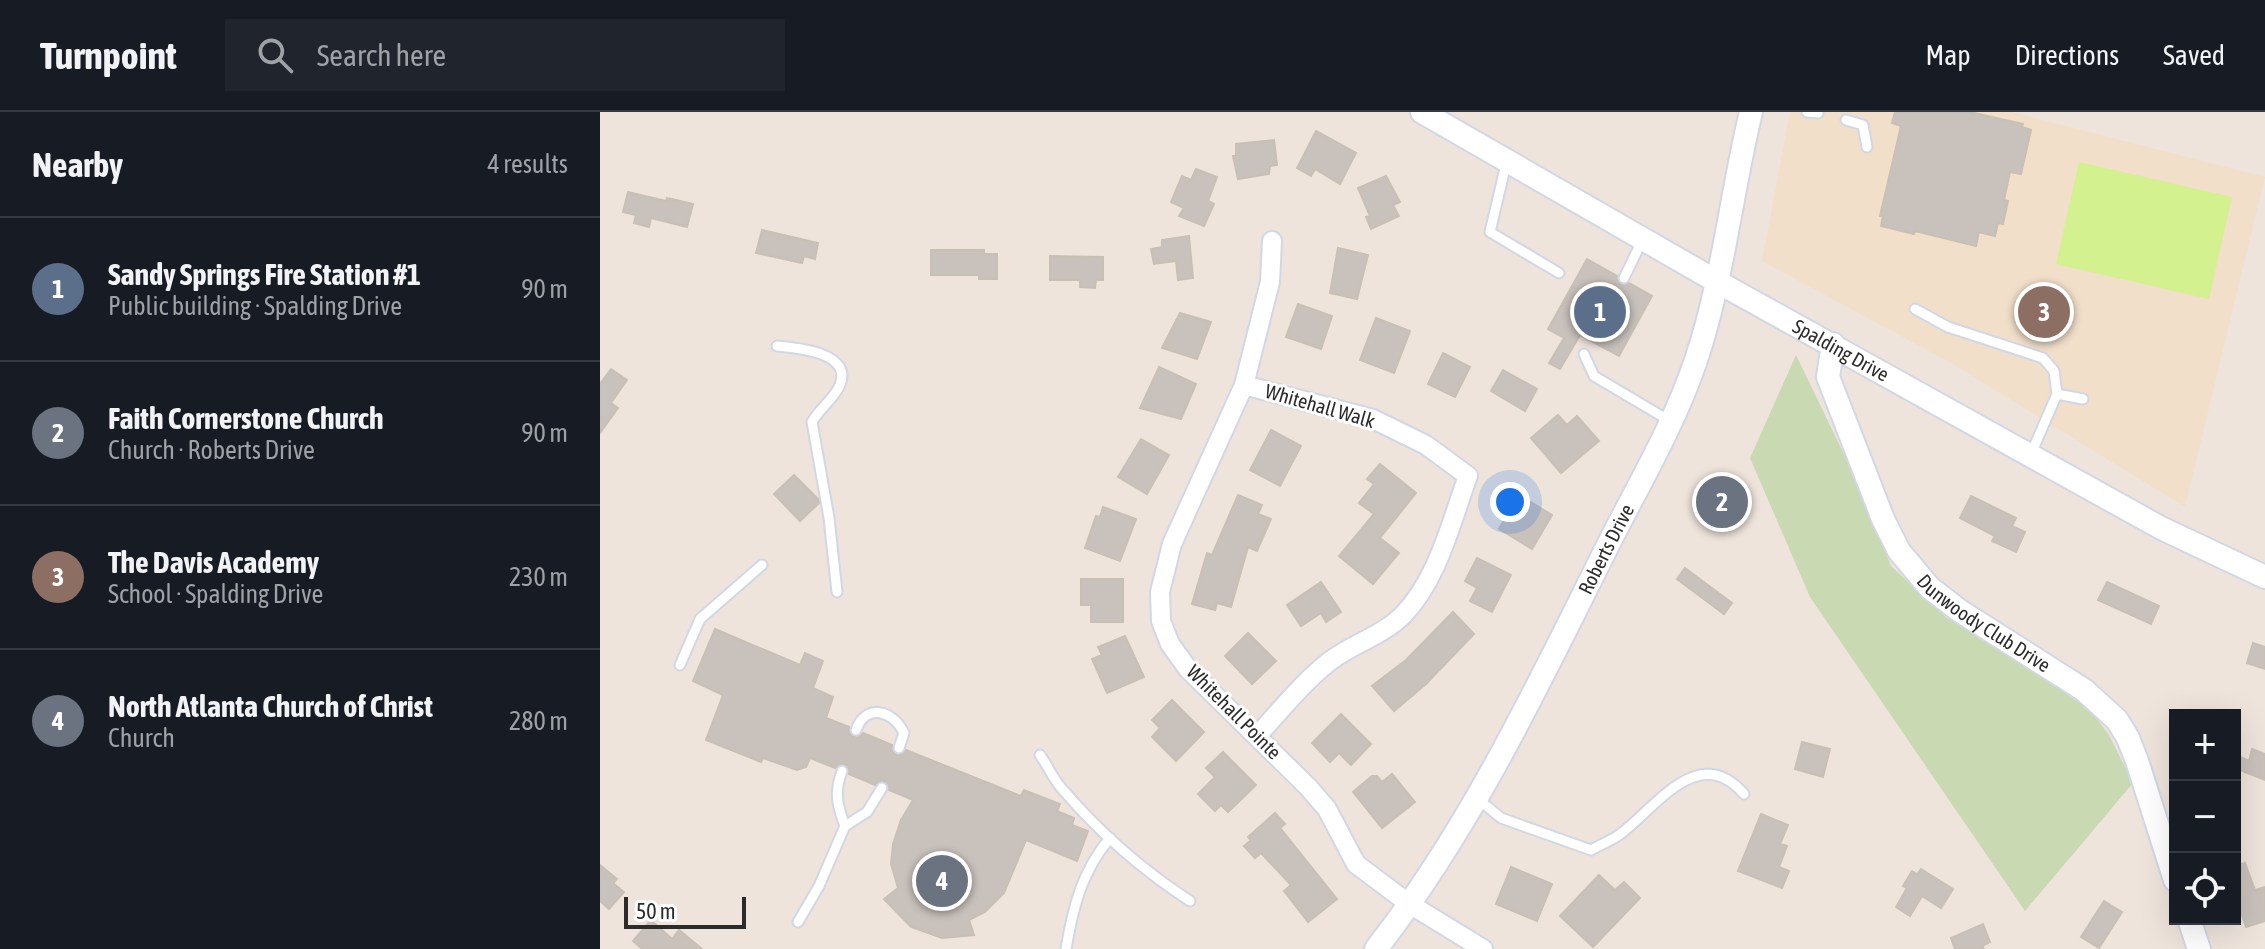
<!DOCTYPE html>
<html lang="en">
<head>
<meta charset="utf-8">
<style>
	body { margin:0; font-family:"Asap Condensed",sans-serif; background:#20242c; color:#f1f3f6 }
	.controls { position:absolute; right:24px; bottom:24px; display:grid; overflow:hidden; border-radius:0px; box-shadow:0 8px 32px #0002 }
	.controls button { width:72px; height:72px; display:grid; place-items:center; padding:0; border:0; border-bottom:2px solid #363941; background:#171b24; color:#f1f3f6; font:40px sans-serif }
	.scale { position:absolute; left:24px; bottom:20px; width:122px; box-sizing:border-box; padding-left:8px; border:4px solid #2b2b2b; border-top:0; font-size:22px; line-height:28px; white-space:nowrap; color:#2b2b2b; -webkit-text-stroke:6px #fff; paint-order:stroke }
	.you { position:absolute; left:910px; top:390px; width:28px; height:28px; margin:-20px; border:6px solid #fff; border-radius:50%; background:#1a73e8; box-shadow:0 0 0 12px #1a73e833 }
	.badge { display:grid; place-items:center; width:52px; height:52px; border-radius:50%; background:#3775ff; color:#fff; font-size:26px; font-weight:700 }
	.pin { position:absolute; translate:-50% -50%; border:4px solid #fff; box-shadow:0 2px 8px #0006 }
	.list { margin:0; padding:0; list-style:none }
	h2 { display:flex; justify-content:space-between; align-items:center; height:104px; margin:0; padding:0 32px; font-size:34px }
	h2 small { font-size:26px; font-weight:400; color:#9ea1a6 }
	.list li { display:grid; grid-template-columns:52px 1fr auto; gap:24px; align-items:center; box-sizing:border-box; height:144px; padding:0 32px; border-top:2px solid #363941 }
	.list b { display:block; font-size:30px; white-space:nowrap }
	.list p { margin:0; font-size:26px; white-space:nowrap; color:#9ea1a6 }
	.list em { font-size:26px; font-style:normal; color:#9ea1a6 }
	.icon { flex:none; width:44px; height:44px; fill:none; stroke:currentColor; stroke-width:2; stroke-linecap:round; stroke-linejoin:round }
	.map { position:relative; flex:none; width:1665px; height:837px; overflow:hidden }
	header { display:flex; align-items:center; gap:48px; box-sizing:border-box; height:112px; padding:0 40px; background:#171b24; border-bottom:2px solid #363941 }
	header strong { font-size:38px }
	nav { display:flex; gap:44px; margin-inline-start:auto; font-size:28px }
	.search { width:560px; height:72px; background:#20242c; display:flex; align-items:center; gap:20px; box-sizing:border-box; padding:0 28px; border-radius:0px; color:#9ea1a6; font-size:30px }
	main { display:flex }
	aside { flex:1; background:#171b24 }
	.map>svg:first-child { display:block }
	.education { fill:#f1dfca }
	.cemetery { fill:#c9d9b1 }
	.pitch { fill:#d3f18e }
	.building { fill:#c9c1bb; stroke:#c9c0b5; stroke-width:2 }
	.lines { fill:none; stroke-linecap:round; stroke-linejoin:round }
	.service-casing { stroke:#d1d7e5; stroke-width:13 }
	.minor-casing { stroke:#d1d7e5; stroke-width:22 }
	.tertiary-casing { stroke:#d1d7e5; stroke-width:26 }
	.service { stroke:#fff; stroke-width:9 }
	.minor { stroke:#fff; stroke-width:18 }
	.tertiary { stroke:#fff; stroke-width:22 }
	.labels { text-anchor:middle; stroke-width:6; stroke-linejoin:round; paint-order:stroke }
	.street-label { font-size:20px; fill:#2b2b2b; stroke:#fff }
</style>
</head>
<body>
<header>
<strong>Turnpoint</strong>
<div class="search"><svg class="icon" aria-label="search" viewBox="0 0 24 24"><circle cx="10" cy="10" r="6"/><path d="M15 15l6 6"/></svg>Search here</div>
<nav><a>Map</a><a>Directions</a><a>Saved</a></nav>
</header>
<main>
<aside>
<h2>Nearby<small>4 results</small></h2>
<ul class="list">
<li><span class="badge" style="background:#5c6f8a">1</span><div><b>Sandy Springs Fire Station #1</b><p>Public building · Spalding Drive</p></div><em>90 m</em></li>
<li><span class="badge" style="background:#6b7280">2</span><div><b>Faith Cornerstone Church</b><p>Church · Roberts Drive</p></div><em>90 m</em></li>
<li><span class="badge" style="background:#8d6e63">3</span><div><b>The Davis Academy</b><p>School · Spalding Drive</p></div><em>230 m</em></li>
<li><span class="badge" style="background:#6b7280">4</span><div><b>North Atlanta Church of Christ</b><p>Church</p></div><em>280 m</em></li>
</ul>
</aside>
<div class="map">
<svg width="1665" height="837" viewBox="0 0 1665 837">
	<rect width="100%" height="100%" fill="#eee4dc"/>
	<polygon class="education" points="1190,0 1412,0 1665,65 1585,395 1351,251 1162,149"/>
	<polygon class="cemetery" points="1196,243 1255,365 1291,454 1346,505 1461,573 1491,599 1509,623 1533,671 1425,799 1210,485 1150,346"/>
	<polygon class="pitch" points="1479,50 1632,85 1609,187 1456,152"/>
	<g class="building">
		<polygon points="1295,0 1370,0 1423,12 1422,15 1431,18 1421,62 1410,60 1404,88 1408,89 1403,112 1398,111 1395,124 1379,120 1376,134 1315,119 1314,122 1281,114 1283,104 1280,104 1301,14 1292,11"/>
		<polygon points="716,19 756,41 740,72 715,57 711,64 697,56"/>
		<polygon points="674,28 677,53 670,54 669,62 638,67 633,44 636,44 636,32"/>
		<polygon points="596,57 617,65 608,89 614,92 604,114 579,104 584,96 571,90 582,64 591,68"/>
		<polygon points="786,64 800,90 793,93 799,104 771,117 766,105 770,104 758,76"/>
		<polygon points="28,80 66,89 67,86 93,92 87,115 51,106 49,115 34,111 36,103 23,100"/>
		<polygon points="162,118 218,131 215,147 204,144 202,151 156,141"/>
		<polygon points="589,124 593,166 578,168 576,149 554,152 551,137 562,135 562,128"/>
		<polygon points="738,136 768,143 757,187 730,181"/>
		<polygon points="331,138 384,138 384,142 397,142 397,167 379,167 379,163 331,163"/>
		<polygon points="450,144 503,145 503,168 496,168 495,176 480,175 480,168 450,168"/>
		<polygon points="987,147 1017,164 1020,172 1029,171 1052,184 1019,244 980,223 960,257 949,251 964,226 948,217"/>
		<polygon points="698,192 732,204 721,237 686,225"/>
		<polygon points="580,201 611,210 597,247 562,236"/>
		<polygon points="776,206 810,219 794,261 760,248"/>
		<polygon points="843,241 870,255 855,285 828,272"/>
		<polygon points="559,255 596,272 581,307 540,296"/>
		<polygon points="11,257 27,268 11,291 18,296 0,321 0,272"/>
		<polygon points="903,258 937,277 925,299 891,279"/>
		<polygon points="958,303 967,313 977,304 999,329 961,361 931,326"/>
		<polygon points="671,318 701,334 680,374 650,358"/>
		<polygon points="541,327 569,343 547,382 518,365"/>
		<polygon points="780,352 816,381 780,426 799,441 773,472 739,444 774,402 759,391 774,372 767,367"/>
		<polygon points="194,363 218,387 219,391 200,409 174,382"/>
		<polygon points="1115,367 1146,395 1130,413 1099,385"/>
		<polygon points="638,383 662,393 658,402 671,407 657,439 648,435 631,495 617,491 615,498 592,492 607,441 612,443"/>
		<polygon points="919,383 952,403 932,437 899,417"/>
		<polygon points="1371,384 1416,406 1412,414 1425,420 1416,440 1392,429 1395,424 1360,406"/>
		<polygon points="503,395 536,407 520,449 485,436 496,404 500,405"/>
		<polygon points="877,446 911,463 892,500 870,489 877,476 865,469"/>
		<polygon points="1085,456 1132,491 1124,502 1077,467"/>
		<polygon points="481,467 523,467 523,510 491,510 491,493 481,493"/>
		<polygon points="721,470 741,500 726,510 721,501 701,514 687,493"/>
		<polygon points="1507,470 1559,494 1551,512 1498,488"/>
		<polygon points="853,500 874,522 826,572 794,599 772,574 806,548"/>
		<polygon points="115,517 200,553 205,541 223,549 213,576 233,585 226,606 249,615 249,621 253,625 259,625 263,621 292,633 292,638 296,643 301,643 306,638 421,684 424,678 460,692 457,699 474,706 472,713 488,719 477,749 426,728 404,781 385,800 369,808 374,823 342,826 311,815 284,787 298,776 291,752 293,732 301,708 313,688 289,678 285,669 279,669 275,673 249,662 248,655 244,652 235,656 210,646 206,655 197,658 163,646 161,650 106,628 123,583 93,569"/>
		<polygon points="648,521 676,549 652,572 625,544"/>
		<polygon points="525,524 544,565 507,581 492,547 502,543 498,535"/>
		<polygon points="1653,531 1665,535 1665,557 1647,551"/>
		<polygon points="572,588 604,620 576,649 552,625 560,616 552,608"/>
		<polygon points="741,602 771,632 751,653 739,641 730,650 712,631"/>
		<polygon points="1202,630 1230,637 1223,665 1195,657"/>
		<polygon points="1652,637 1665,642 1665,668 1637,657 1640,645 1649,649"/>
		<polygon points="623,640 656,673 628,700 621,693 615,699 598,682 615,665 606,656"/>
		<polygon points="792,662 815,690 782,716 753,680 772,664 777,664 782,670"/>
		<polygon points="675,701 685,712 680,716 737,787 708,810 684,779 691,773 661,741 655,746 644,734 651,728 648,725"/>
		<polygon points="1161,702 1188,713 1180,732 1187,734 1179,755 1189,759 1182,776 1138,759"/>
		<polygon points="1645,751 1655,778 1665,775 1665,809 1646,815 1635,782 1635,754"/>
		<polygon points="0,753 17,767 13,771 24,780 9,797 0,789"/>
		<polygon points="911,755 952,772 937,809 896,792"/>
		<polygon points="1321,757 1353,777 1341,796 1322,784 1310,804 1296,795 1307,776 1303,774 1312,759 1317,762"/>
		<polygon points="999,763 1015,778 1024,770 1040,786 993,835 960,804"/>
		<polygon points="1504,789 1522,800 1499,836 1481,825"/>
		<polygon points="51,808 72,827 79,818 102,837 42,837 33,829"/>
		<polygon points="1383,812 1390,830 1382,834 1384,837 1355,837 1351,826"/>
	</g>
	<g class="lines">
		<g class="service-casing">
			<g id="service">
				<polyline points="1207,0 1218,1"/>
				<polyline points="1246,8 1263,13 1267,35"/>
				<polyline points="907,48 890,120 959,161"/>
				<polyline points="1024,166 1042,129"/>
				<polyline points="1315,197 1348,215 1443,246 1454,259 1457,282 1431,342"/>
				<path d="M177,234c19,2 76,6 63,39 -6,14 -21,24 -28,37l17,96 8,74"/>
				<polyline points="984,242 994,264 1070,309"/>
				<polyline points="1457,282 1483,287"/>
				<polyline points="80,553 100,507 162,453"/>
				<path d="M256,618c10,-27 37,-20 48,3l-5,15"/>
				<path d="M440,643c8,11 14,26 24,36 36,42 80,80 126,110"/>
				<path d="M242,659c-8,21 -5,34 3,55"/>
				<path d="M878,687l23,19 90,32c9,-5 19,-9 28,-15 36,-26 79,-94 125,-41"/>
				<polyline points="198,810 219,774 245,714 267,700 282,676"/>
				<path d="M466,837c7,-42 16,-78 44,-111"/>
			</g>
		</g>
		<g class="minor-casing">
			<g id="minor">
				<polyline points="672,129 670,170 644,273 572,432 560,480 561,509 570,532 588,557 708,675 727,697 756,752 808,791 883,837"/>
				<path d="M644,273l129,34 53,26 42,31c-17,46 -30,103 -65,139 -21,21 -49,28 -73,46 -27,21 -50,50 -73,75"/>
			</g>
		</g>
		<g class="tertiary-casing">
			<g id="tertiary">
				<path id="s1" d="M822,0l294,169 445,247 104,49"/>
				<path id="s2" d="M1233,232l-5,33 55,142 16,32 31,37 30,23 124,79 33,30 11,18 9,23 38,119"/>
				<polyline points="1589,807 1599,837"/>
				<path id="s3" d="M776,837c94,-120 161,-262 229,-398 31,-62 69,-125 91,-191 27,-80 35,-166 55,-248"/>
			</g>
		</g>
		<use href="#service" class="service"/>
		<use href="#minor" class="minor"/>
		<use href="#tertiary" class="tertiary"/>
	</g>
	<g class="labels">
		<g class="street-label">
			<text dy="7" stroke="none"><textPath href="#s1" startOffset="482">Spalding Drive</textPath></text>
			<text transform="translate(720 294) rotate(16)" y="7">Whitehall Walk</text>
			<text dy="7" stroke="none"><textPath href="#s3" startOffset="462">Roberts Drive</textPath></text>
			<text dy="7" stroke="none"><textPath href="#s2" startOffset="334">Dunwoody Club Drive</textPath></text>
			<text transform="translate(634 600) rotate(45)" y="7">Whitehall Pointe</text>
		</g>
	</g>
</svg>
<div class="controls">
<button>+</button>
<button>−</button>
<button><svg class="icon" aria-label="locate" viewBox="0 0 24 24"><circle cx="12" cy="12" r="6"/><path d="M12 2v4M12 18v4M2 12h4M18 12h4"/></svg></button>
</div>
<div class="scale">50 m</div>
<div class="you"></div>
<div class="pin badge" style="left:1000px;top:200px;background:#5c6f8a">1</div>
<div class="pin badge" style="left:1122px;top:390px;background:#6b7280">2</div>
<div class="pin badge" style="left:1444px;top:200px;background:#8d6e63">3</div>
<div class="pin badge" style="left:342px;top:769px;background:#6b7280">4</div>
</div>
</main>
</body>
</html>
